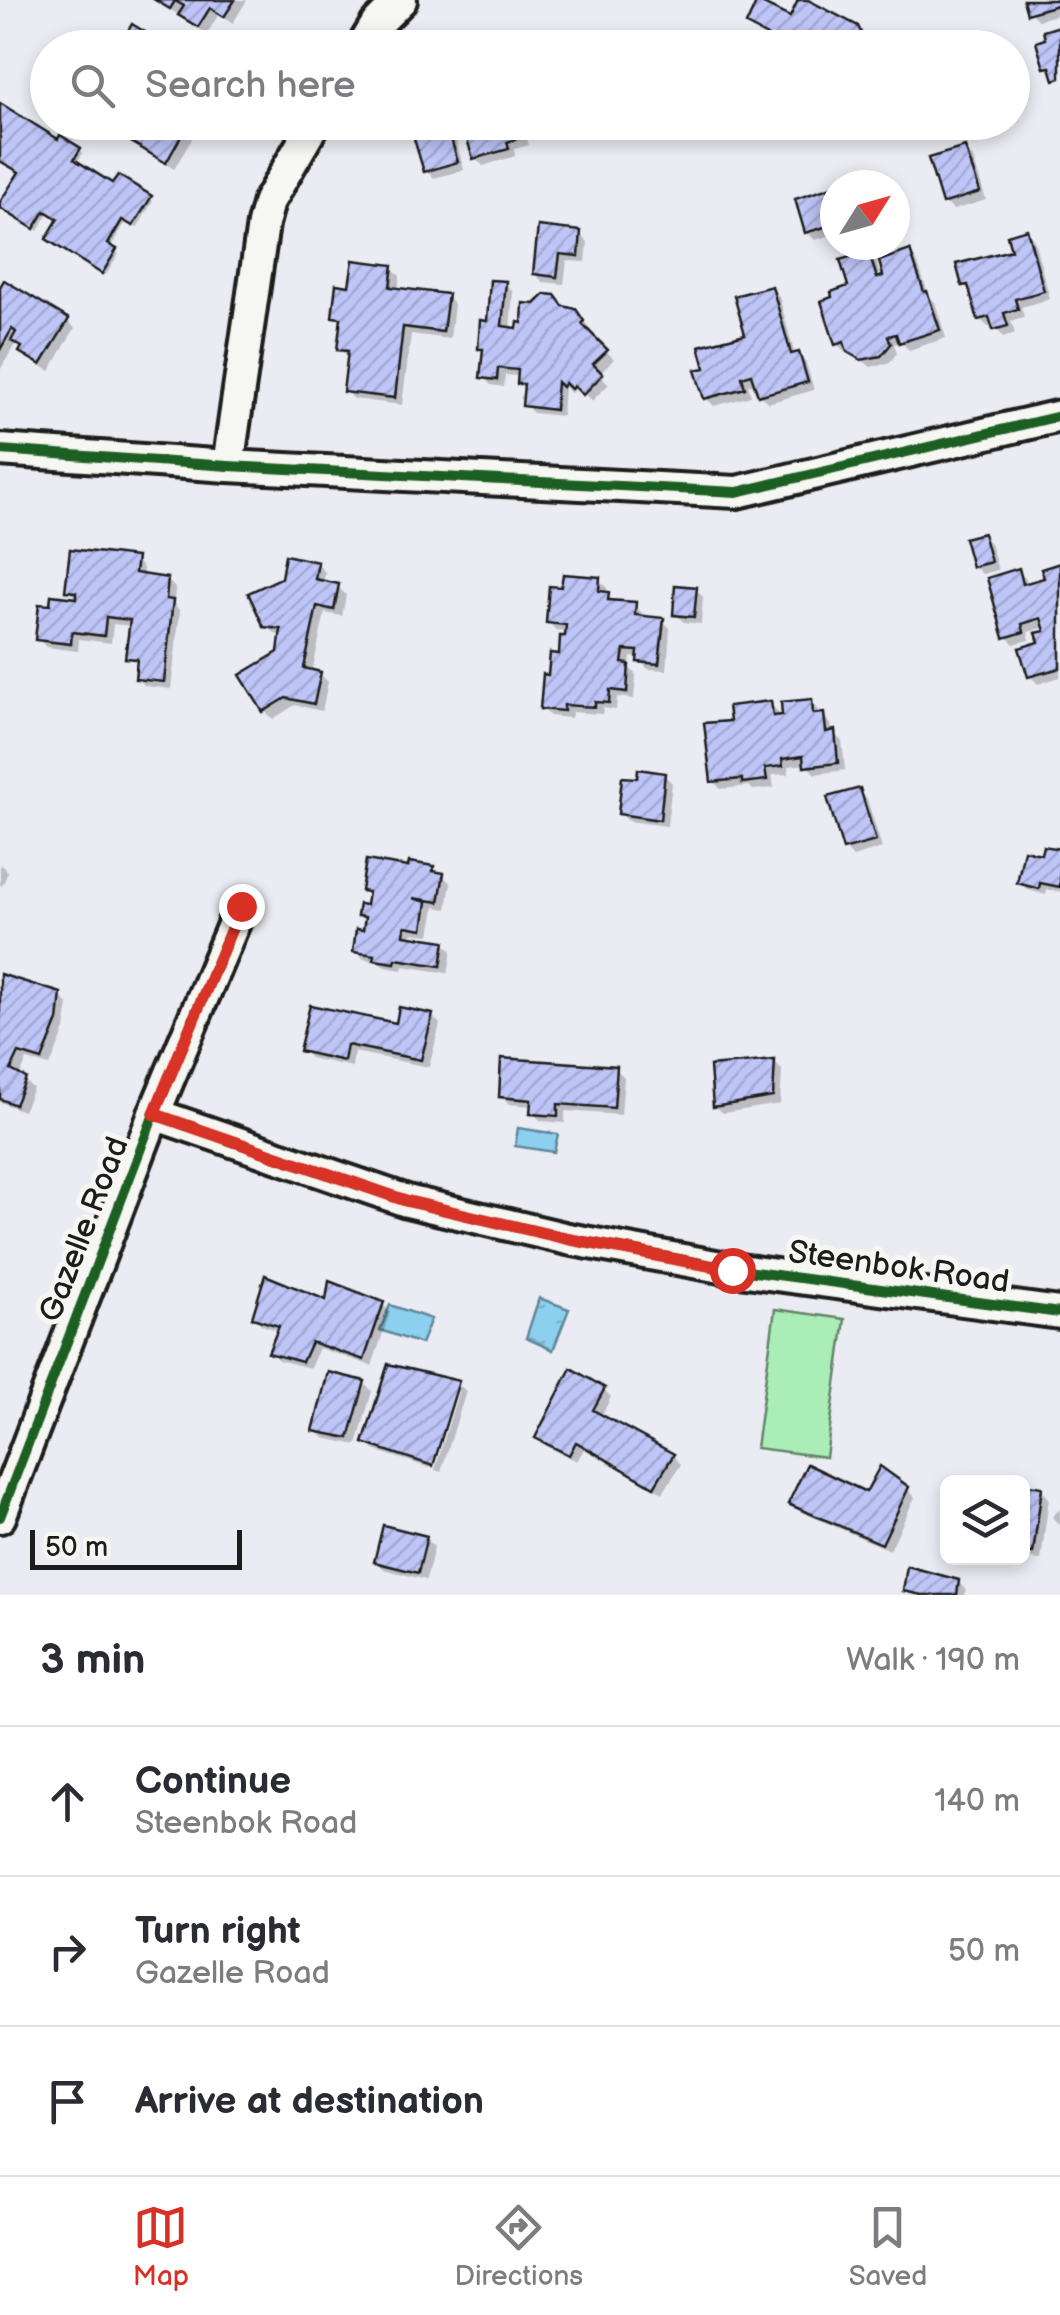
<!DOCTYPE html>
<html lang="en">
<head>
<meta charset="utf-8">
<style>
	body { margin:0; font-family:"Balsamiq Sans",sans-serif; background:#f2f2f3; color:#2b2b33 }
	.controls { position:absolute; right:30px; bottom:30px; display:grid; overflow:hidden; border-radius:15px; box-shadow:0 5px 15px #0003 }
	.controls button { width:90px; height:90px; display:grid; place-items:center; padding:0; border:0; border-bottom:2px solid #e1e1e2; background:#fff; color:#2b2b33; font:50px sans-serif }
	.compass { position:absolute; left:820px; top:170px; width:90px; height:90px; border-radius:50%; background:#fff; box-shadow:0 5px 15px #0003; rotate:53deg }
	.scale { position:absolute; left:30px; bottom:25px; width:212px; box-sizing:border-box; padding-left:10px; border:5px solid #1c1c1c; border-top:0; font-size:28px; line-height:35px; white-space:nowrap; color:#1c1c1c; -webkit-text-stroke:8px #f6f6f2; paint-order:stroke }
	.stop { position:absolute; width:30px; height:30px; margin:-22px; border:8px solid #d93025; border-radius:50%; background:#fff }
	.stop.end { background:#d93025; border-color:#fff; box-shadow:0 2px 10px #0008 }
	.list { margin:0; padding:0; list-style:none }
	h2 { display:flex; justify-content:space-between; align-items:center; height:130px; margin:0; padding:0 40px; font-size:42px }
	h2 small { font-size:32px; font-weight:400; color:#7c7c81 }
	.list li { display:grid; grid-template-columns:65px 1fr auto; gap:30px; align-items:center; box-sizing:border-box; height:150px; padding:0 40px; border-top:2px solid #e1e1e2 }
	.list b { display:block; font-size:38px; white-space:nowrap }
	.list p { margin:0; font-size:32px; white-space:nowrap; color:#7c7c81 }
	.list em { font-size:32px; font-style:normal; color:#7c7c81 }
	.icon { flex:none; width:55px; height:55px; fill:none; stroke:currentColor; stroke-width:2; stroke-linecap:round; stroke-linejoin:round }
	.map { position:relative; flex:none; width:1060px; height:1595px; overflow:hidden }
	.search { position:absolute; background:#fff; box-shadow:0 5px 15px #0003; left:30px; right:30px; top:30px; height:110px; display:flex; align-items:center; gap:25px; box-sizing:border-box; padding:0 35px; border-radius:55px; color:#7c7c81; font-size:38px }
	.sheet { height:580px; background:#fff }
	nav { display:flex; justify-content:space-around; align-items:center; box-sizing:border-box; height:140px; border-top:2px solid #e1e1e2; background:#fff; font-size:28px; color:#7c7c81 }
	nav a { display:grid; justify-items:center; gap:5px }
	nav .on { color:#d93025 }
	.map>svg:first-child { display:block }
	.grass { fill:#abedb7; stroke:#64846a; stroke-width:2.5 }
	.water { fill:url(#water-ripples); stroke:#60879a; stroke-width:2.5 }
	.shadow { fill:#0003 }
	.building { fill:url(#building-hatch); stroke:#1c1c1c; stroke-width:2.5 }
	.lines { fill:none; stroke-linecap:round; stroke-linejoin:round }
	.minor-casing { stroke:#1c1c1c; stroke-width:38 }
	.minor { stroke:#f6f6f2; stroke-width:30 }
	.cycleway-casing { stroke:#f6f6f2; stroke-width:16 }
	.cycleway { stroke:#1b5e20; stroke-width:10 }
	.route { stroke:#d93025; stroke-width:12 }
	.labels { text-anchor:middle; stroke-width:10; stroke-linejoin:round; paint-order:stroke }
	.street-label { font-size:32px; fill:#1c1c1c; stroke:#f6f6f2 }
</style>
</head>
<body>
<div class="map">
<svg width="1060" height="1595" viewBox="0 0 1060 1595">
	<defs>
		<pattern id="water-ripples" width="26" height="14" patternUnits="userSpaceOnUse" patternTransform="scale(2.5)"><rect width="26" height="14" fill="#8dcfee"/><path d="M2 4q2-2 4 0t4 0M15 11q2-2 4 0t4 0" fill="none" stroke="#79b1cc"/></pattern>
		<pattern id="building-hatch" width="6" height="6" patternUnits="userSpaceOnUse" patternTransform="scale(2.5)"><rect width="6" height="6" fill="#bec5f7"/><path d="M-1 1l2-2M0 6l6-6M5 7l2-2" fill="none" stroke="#a3a9d3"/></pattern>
	</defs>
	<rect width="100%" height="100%" fill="#ebecf3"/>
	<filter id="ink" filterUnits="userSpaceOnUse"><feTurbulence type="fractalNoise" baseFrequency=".01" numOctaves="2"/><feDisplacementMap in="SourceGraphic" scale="20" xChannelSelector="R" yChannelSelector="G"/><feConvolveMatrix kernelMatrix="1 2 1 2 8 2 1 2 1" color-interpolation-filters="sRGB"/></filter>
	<g filter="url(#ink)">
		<polygon class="grass" points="775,1309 845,1319 826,1457 756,1448"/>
		<g class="water">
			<polygon points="518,1128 558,1134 554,1152 515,1146"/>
			<polygon points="539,1298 569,1309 553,1350 526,1338"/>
			<polygon points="390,1305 431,1319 421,1344 380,1330"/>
		</g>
		<g class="shadow">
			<polygon points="155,0 247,0 233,23 219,14 207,34 189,22 180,13 179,15"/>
			<polygon points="801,0 856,28 865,37 870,48 765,48 768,38 757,32 749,24 791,20"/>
			<polygon points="1026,0 1060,0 1060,14 1038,20 1030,12"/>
			<polygon points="0,106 59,142 80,150 83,153 76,164 113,187 150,198 153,201 137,228 126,221 110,248 119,254 106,275 53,242 61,220 49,212 38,231 4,209 21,172 0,160"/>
			<polygon points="99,122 169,122 192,139 174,169"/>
			<polygon points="412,122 451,122 464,170 434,178 426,170"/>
			<polygon points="465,122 588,122 590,126 558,135 550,128 526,135 529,145 514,149 515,156 483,166 475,158"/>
			<polygon points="965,150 973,158 986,200 953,210 945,202"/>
			<polygon points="835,189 835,234 815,240 807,232"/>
			<polygon points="1026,232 1034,240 1050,299 1021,307 1024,317 1011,321 1015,334 1003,337 994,325 988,327 980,319 973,294 965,285 1014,252"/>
			<polygon points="580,234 588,242 586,262 567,261 564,284 543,282 535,274"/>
			<polygon points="909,253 917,261 929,296 935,302 946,338 909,350 901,342 894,344 897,353 889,363 871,367 850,350 845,352 837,344 851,288 868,254 876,262 881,279"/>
			<polygon points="392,268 400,276 398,290 446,296 454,304 450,339 411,334 402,405 354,399 346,391 349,358 340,349 343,324 335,316 352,288"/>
			<polygon points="505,283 513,292 510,330 520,330 564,309 575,311 591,330 589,334 614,359 599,374 609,384 592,401 583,392 580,395 575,389 571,393 564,386 562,416 533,413 525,405 526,390 519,383 520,376 505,375 504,387 491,385 483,377 485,353 480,348"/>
			<polygon points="771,288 779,296 795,356 798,355 806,363 814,390 768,403 760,395 756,383 748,385 751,396 714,406 706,398 708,370 748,336"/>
			<polygon points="0,292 67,321 75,328 50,371 30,359 16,343 0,370"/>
			<polygon points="982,535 990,543 998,570 982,574 974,566"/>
			<polygon points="135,560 143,568 142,577 167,580 175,588 174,604 180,611 171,689 145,686 137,678 139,665 128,657 131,626 113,624 111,643 79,639 78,651 46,647 38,639 79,601 68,590"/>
			<polygon points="317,564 325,572 323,583 338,587 346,595 342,616 325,613 312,672 320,674 328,682 322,711 295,705 273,719 265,711 244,676 280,653 283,635 275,634 267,625"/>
			<polygon points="1060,566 1060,677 1038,684 1030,676 1048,632 1046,627 1028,632 1030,640 1014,644 1006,636 1018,571 1026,579 1028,585 1047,579"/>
			<polygon points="599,580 607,588 607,594 616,603 634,605 642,613 642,618 662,620 670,628 667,670 648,669 640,661 640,658 631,657 630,668 636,675 634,699 617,697 616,710 603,708 602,714 572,712 571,718 550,716 542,708 550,678 561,657 568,631 556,630 548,622 564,590"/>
			<polygon points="695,589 703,597 701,624 684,622 675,614"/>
			<polygon points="811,702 819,710 820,716 823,716 831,724 832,733 842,741 845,770 815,774 806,764 788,766 789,774 772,775 774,788 753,790 749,786 721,789 713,781 733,723 770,704 778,712 779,718"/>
			<polygon points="664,775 672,783 667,826 628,821 620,813 639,781"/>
			<polygon points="859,791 867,799 882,848 853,857 845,849"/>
			<polygon points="1060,852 1060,892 1047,890 1046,895 1028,890 1020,882 1044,858"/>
			<polygon points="0,864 8,872 2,886 0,885"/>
			<polygon points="433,868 451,883 447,909 435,907 430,935 412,933 412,938 444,943 452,951 448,973 403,966 402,970 385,967 379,962 364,959 356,951 365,933 367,922 360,915 368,908 370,897 364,890 410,870"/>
			<polygon points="0,977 59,995 68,1004 65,1030 50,1066 27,1060 19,1077 33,1088 23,1111 0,1102"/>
			<polygon points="432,1016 440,1024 429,1067 354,1052 352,1067 310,1058 302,1050"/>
			<polygon points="774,1062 782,1070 780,1104 723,1113 715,1106"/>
			<polygon points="616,1069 624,1077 621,1115 565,1111 565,1123 541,1121 533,1113 533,1106 509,1104 501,1096"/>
			<polygon points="328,1303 382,1304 390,1312 372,1366 319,1348 310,1368 278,1360 271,1352 280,1331 262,1325 254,1317"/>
			<polygon points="364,1383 372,1391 357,1445 324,1438 316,1430"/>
			<polygon points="458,1383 460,1385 455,1385 430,1468 374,1450 366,1442"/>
			<polygon points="460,1386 466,1391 441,1472 435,1470"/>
			<polygon points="603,1389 611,1397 601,1417 673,1456 681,1464 663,1493 584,1449 577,1461 546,1446 538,1438"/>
			<polygon points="1022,1486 1041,1489 1049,1498 1041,1560 1015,1558 1022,1558"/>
			<polygon points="907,1489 915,1497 890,1550 799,1511 791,1503"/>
			<polygon points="1060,1509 1060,1526 1052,1517"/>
			<polygon points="426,1539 434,1547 426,1580 384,1569 376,1561"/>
			<polygon points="958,1582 966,1590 965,1595 911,1595 906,1590"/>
		</g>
		<g class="building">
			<polygon points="155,0 235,0 224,17 210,8 198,27 178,15 184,6 175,1 170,9"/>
			<polygon points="798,0 808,0 858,26 864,39 860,48 762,48 767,36 746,25 757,1 790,17"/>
			<polygon points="1023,0 1060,0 1060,4 1027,14"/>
			<polygon points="132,24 171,48 118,48"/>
			<polygon points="1060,26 1060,78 1054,80 1050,67 1044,68 1036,42 1045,39 1043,31"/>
			<polygon points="0,103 58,139 60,135 81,148 74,159 112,183 118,175 152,196 133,226 122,220 108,244 117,249 102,274 46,239 58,219 45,211 34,229 0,208 0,202 19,172 0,161"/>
			<polygon points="98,122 174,122 185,129 166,163"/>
			<polygon points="409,122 446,122 458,162 424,172"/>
			<polygon points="462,122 536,122 519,127 522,137 507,142 509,149 473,159"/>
			<polygon points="965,147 980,192 942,204 928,158"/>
			<polygon points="835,186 835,224 805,233 795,199"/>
			<polygon points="538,226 581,231 579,256 560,254 557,277 533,274"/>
			<polygon points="1027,229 1044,291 1015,299 1018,309 1004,313 1008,326 993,330 989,317 978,320 968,285 962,286 956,264 1011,250 1007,235"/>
			<polygon points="910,250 924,292 927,291 940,330 899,343 896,334 888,336 891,344 881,356 861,360 847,352 844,342 835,345 821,301 832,297 831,292 848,286 840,260 868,251 877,278 883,276 879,261"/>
			<polygon points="353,260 393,265 390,287 448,294 443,332 403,327 395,398 343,392 348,351 337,350 341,318 332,317 336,284 349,286"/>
			<polygon points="4,280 69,319 41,365 19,352 22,347 11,341 16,332 12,329 0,350 0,287"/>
			<polygon points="490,280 506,281 502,326 517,328 518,322 522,323 523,303 535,304 545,294 555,295 563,306 576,309 584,321 582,324 608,350 593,364 603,374 583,395 574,386 571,389 565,383 562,387 557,382 555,410 522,406 524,384 517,384 518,370 498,368 497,380 480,378 483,349 478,349 480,320 487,321"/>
			<polygon points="772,286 791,354 799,352 808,382 758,396 751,374 742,377 745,388 704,399 695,370 705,368 699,346 745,334 734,296"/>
			<polygon points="983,533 991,562 972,567 964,538"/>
			<polygon points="70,549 137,557 135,573 168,578 166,599 173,600 164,682 135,679 137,659 125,658 130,620 106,617 104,636 72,632 71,644 35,640 39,604 50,605 51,595 76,598 76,592 65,591"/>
			<polygon points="285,555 318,562 315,579 339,584 334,610 317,606 304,668 321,672 314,704 286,698 263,712 240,675 278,652 281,629 264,627 248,593 281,578"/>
			<polygon points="1060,563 1060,668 1028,677 1019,648 1039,642 1036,633 1045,631 1041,618 1022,624 1024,632 1004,638 987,578 1019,568 1023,584 1044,578 1041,569"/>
			<polygon points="563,574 600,577 599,591 609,592 608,600 636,602 635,615 664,618 659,664 637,662 638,651 624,650 622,663 629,664 627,692 610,690 609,703 595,702 595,707 564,705 564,711 540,709 543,674 548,675 550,653 559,654 560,636 565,636 566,625 546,623 549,586 561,587"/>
			<polygon points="675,585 697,587 694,617 673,615"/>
			<polygon points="812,699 813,714 824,713 826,732 835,730 838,763 804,767 803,756 782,759 783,766 765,768 767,780 742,783 742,779 711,782 704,723 730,721 728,706 771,701 773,716 782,715 781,702"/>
			<polygon points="638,769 665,773 660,820 618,814 622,777 637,778"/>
			<polygon points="860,788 876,841 843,850 827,797"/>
			<polygon points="1043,846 1060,849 1060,887 1040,883 1039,889 1017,883 1024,850 1041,854"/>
			<polygon points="366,860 408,867 409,862 434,866 433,871 444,873 439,902 413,898 427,902 423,929 405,926 404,935 445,941 441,966 396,959 395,963 374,960 375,955 353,952 356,929 363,930 365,917 357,916 359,904 366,905 368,892 361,891"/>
			<polygon points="0,974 61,993 58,1021 42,1060 19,1053 11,1070 26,1078 15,1105 0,1099"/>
			<polygon points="310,1005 396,1023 399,1007 433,1014 421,1060 347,1045 344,1061 299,1051"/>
			<polygon points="501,1058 617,1066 614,1108 558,1104 558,1116 530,1114 531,1100 499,1097"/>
			<polygon points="775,1060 773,1097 713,1107 710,1066"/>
			<polygon points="265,1275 326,1300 329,1281 384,1302 364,1360 311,1342 302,1362 268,1353 279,1326 252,1318"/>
			<polygon points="388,1364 459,1381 433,1466 363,1443"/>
			<polygon points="571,1368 605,1388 593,1410 674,1454 654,1487 576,1442 569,1455 535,1438"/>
			<polygon points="328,1372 365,1381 349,1438 313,1431"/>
			<polygon points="807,1464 866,1492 880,1466 909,1487 882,1544 788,1504"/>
			<polygon points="1022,1484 1042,1487 1033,1553 1022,1552"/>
			<polygon points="383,1525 427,1536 418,1573 374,1562"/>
			<polygon points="907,1566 959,1580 957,1595 922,1595 903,1591"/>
		</g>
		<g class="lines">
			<g class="minor-casing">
				<g id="minor">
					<polyline points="362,48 376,25 401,0"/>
					<polyline points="0,450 228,466 737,492 1060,416"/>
					<polyline points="228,466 263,224 269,201 315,122"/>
					<polyline points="154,1114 407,1201 568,1239 732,1269 1060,1313"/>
					<polyline points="0,1517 154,1114 241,906"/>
				</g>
			</g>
			<use href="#minor" class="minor"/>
			<g class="cycleway-casing">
				<g id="cycleway">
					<polyline points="0,450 228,466 737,492 1060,416"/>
					<polyline points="154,1114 407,1201 568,1239 732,1269 1060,1313"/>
					<polyline points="0,1517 154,1114 241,906"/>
				</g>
			</g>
			<use href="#cycleway" class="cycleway"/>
		</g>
	</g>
	<g class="lines" filter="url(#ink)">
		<polyline class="route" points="241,906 154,1114 407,1201 568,1239 732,1270"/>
	</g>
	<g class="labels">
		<g class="street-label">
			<text transform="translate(83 1229) rotate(-69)" y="11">Gazelle Road</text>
			<text transform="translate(899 1266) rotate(8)" y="11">Steenbok Road</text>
		</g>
	</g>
</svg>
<div class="controls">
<button><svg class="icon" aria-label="layers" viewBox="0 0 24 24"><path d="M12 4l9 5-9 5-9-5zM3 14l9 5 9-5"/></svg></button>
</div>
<svg class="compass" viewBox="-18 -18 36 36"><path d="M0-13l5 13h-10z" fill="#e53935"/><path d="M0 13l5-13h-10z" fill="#7c7c81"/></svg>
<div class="scale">50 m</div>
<div class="stop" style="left:732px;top:1270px"></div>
<div class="stop end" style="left:241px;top:906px"></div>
<div class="search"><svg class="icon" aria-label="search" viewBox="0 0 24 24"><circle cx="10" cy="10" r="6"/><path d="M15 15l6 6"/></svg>Search here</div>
</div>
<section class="sheet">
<h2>3 min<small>Walk · 190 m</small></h2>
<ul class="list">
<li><svg class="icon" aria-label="ahead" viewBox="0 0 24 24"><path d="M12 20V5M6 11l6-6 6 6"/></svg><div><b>Continue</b><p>Steenbok Road</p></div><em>140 m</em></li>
<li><svg class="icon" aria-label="right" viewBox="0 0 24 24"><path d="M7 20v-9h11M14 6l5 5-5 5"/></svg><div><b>Turn right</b><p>Gazelle Road</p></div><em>50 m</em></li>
<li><svg class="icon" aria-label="arrive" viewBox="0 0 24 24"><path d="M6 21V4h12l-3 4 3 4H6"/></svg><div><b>Arrive at destination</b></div></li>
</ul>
</section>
<nav>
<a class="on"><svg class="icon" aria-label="map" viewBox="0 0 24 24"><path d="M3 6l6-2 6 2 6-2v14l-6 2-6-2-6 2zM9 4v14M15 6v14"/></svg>Map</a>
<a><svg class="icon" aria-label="directions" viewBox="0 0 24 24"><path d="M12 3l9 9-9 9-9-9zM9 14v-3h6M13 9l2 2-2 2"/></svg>Directions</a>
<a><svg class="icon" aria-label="saved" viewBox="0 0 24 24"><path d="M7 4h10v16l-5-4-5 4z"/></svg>Saved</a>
</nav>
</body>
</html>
